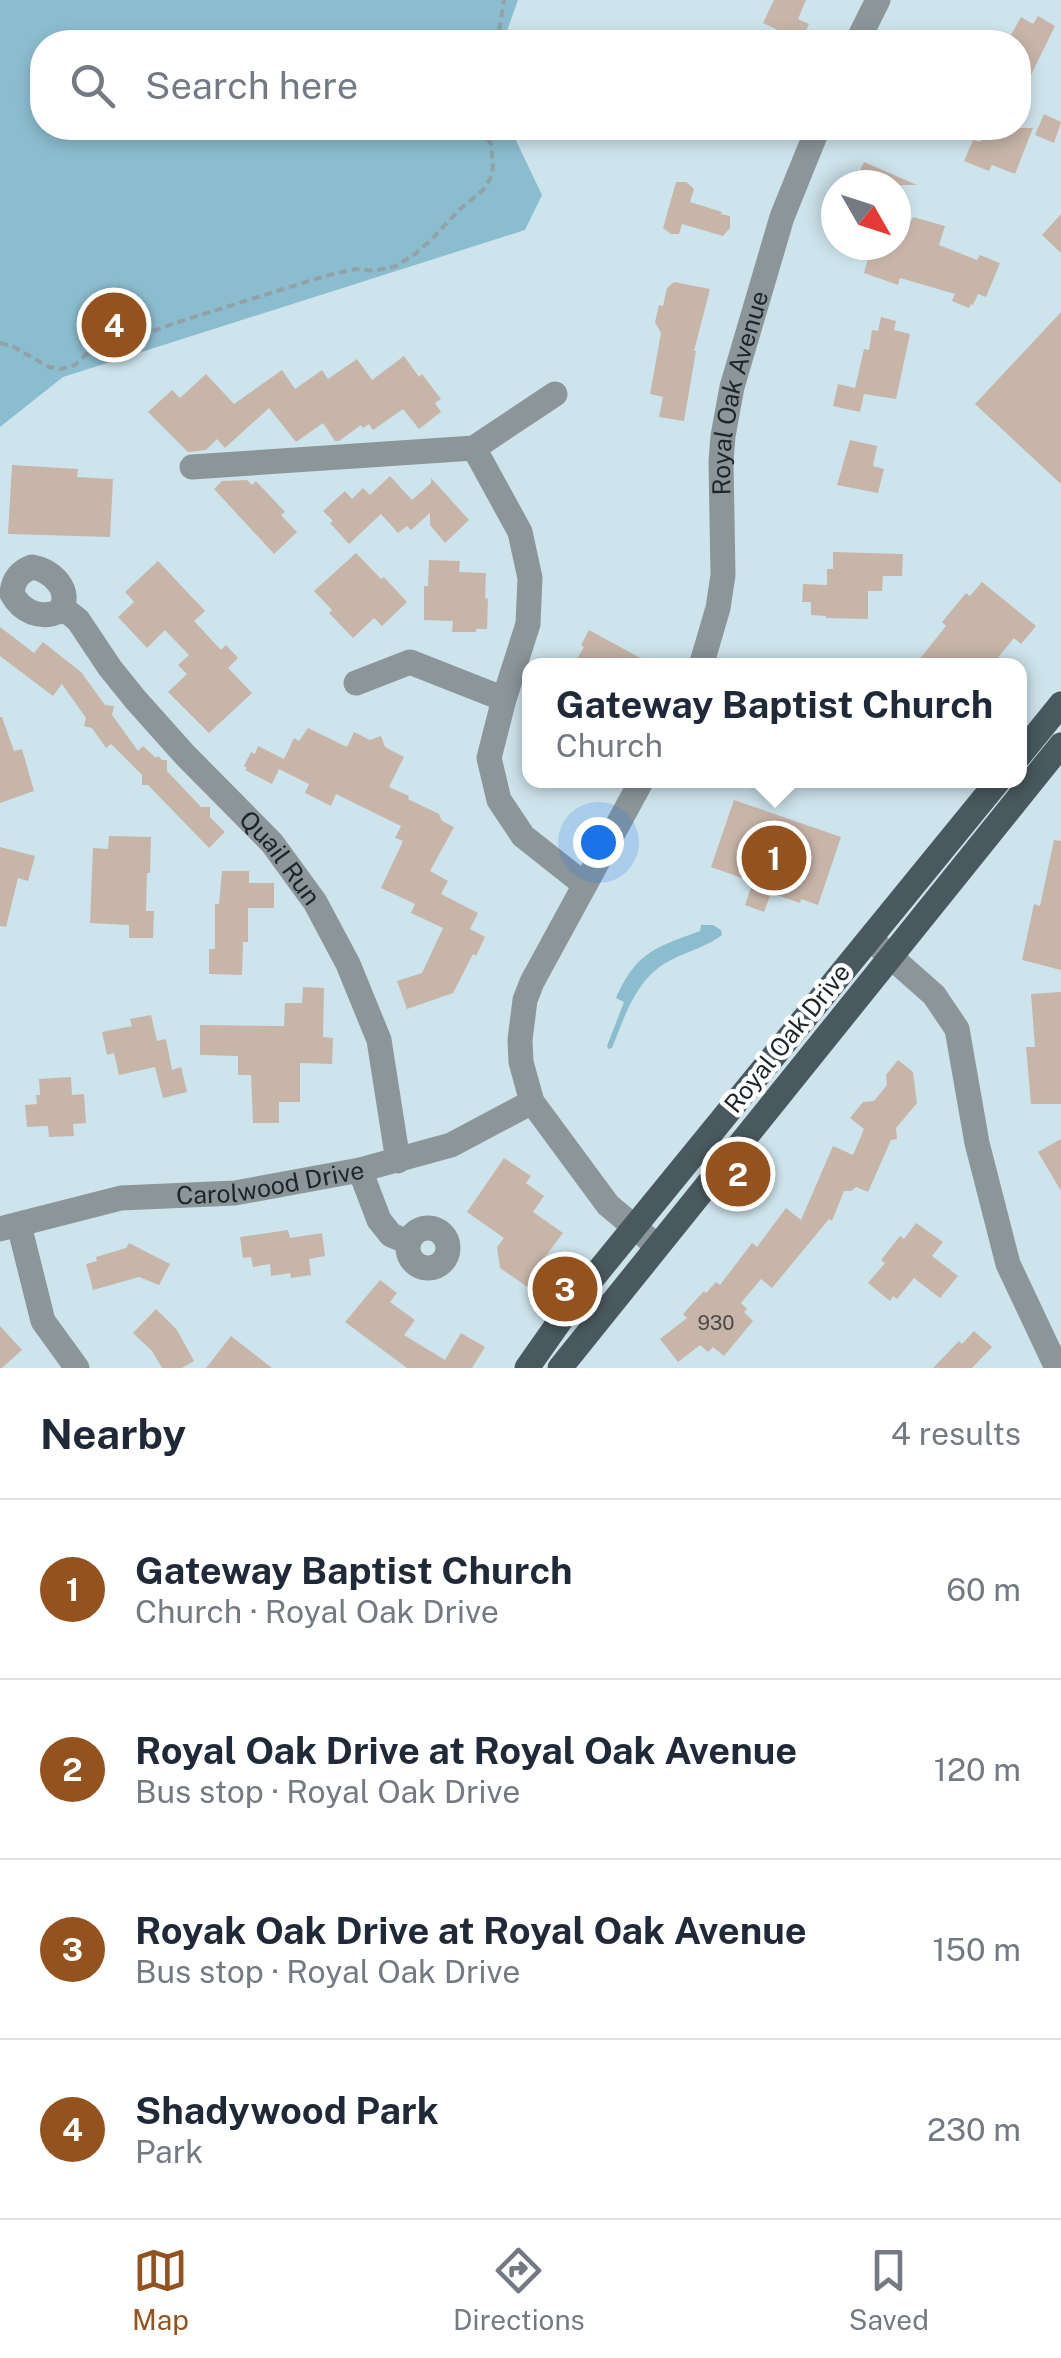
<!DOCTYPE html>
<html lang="en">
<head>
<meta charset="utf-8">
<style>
	body { margin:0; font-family:"Public Sans",sans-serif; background:#f6f6f7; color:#1f2937 }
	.compass { position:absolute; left:821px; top:170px; width:90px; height:90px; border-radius:50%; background:#fff; box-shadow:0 5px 15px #0003; rotate:129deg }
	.you { position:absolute; left:598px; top:842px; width:35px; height:35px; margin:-25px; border:8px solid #fff; border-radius:50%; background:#1a73e8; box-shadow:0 0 0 15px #1a73e833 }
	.badge { display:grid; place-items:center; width:65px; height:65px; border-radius:50%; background:#94531e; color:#fff; font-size:32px; font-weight:700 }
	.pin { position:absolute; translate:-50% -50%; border:5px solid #fff; box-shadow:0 2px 10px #0006 }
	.popup { position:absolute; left:522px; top:658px; width:505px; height:130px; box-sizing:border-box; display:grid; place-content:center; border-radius:20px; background:#fff; filter:drop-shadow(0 2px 8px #0005); font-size:32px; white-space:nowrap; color:#747a83 }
	.popup b { font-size:38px; color:#1f2937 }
	.popup::after { content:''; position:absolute; left:50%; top:100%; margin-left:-20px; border:20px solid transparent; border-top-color:#fff }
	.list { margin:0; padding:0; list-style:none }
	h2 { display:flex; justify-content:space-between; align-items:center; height:130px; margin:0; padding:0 40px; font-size:42px }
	h2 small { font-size:32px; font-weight:400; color:#747a83 }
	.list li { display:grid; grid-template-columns:65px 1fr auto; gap:30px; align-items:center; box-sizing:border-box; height:180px; padding:0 40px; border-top:2px solid #e0e1e3 }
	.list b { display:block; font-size:38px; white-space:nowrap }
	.list p { margin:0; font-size:32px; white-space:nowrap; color:#747a83 }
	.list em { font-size:32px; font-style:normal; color:#747a83 }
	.icon { flex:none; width:55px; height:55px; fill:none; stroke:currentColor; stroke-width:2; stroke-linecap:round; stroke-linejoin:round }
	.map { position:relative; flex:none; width:1061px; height:1368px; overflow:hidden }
	.search { position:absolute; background:#fff; box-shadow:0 5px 15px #0003; left:30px; right:30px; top:30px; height:110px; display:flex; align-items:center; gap:25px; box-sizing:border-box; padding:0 35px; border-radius:40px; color:#747a83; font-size:38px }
	.sheet { height:850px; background:#fff }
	nav { display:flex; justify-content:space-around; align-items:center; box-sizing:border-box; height:140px; border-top:2px solid #e0e1e3; background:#fff; font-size:28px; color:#747a83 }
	nav a { display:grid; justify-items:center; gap:5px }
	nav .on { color:#94531e }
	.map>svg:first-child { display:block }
	.green { fill:#8cbdcf }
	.building { fill:#c7b5a9 }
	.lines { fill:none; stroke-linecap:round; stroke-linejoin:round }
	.path { stroke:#90a1a8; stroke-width:4; stroke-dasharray:8 5; stroke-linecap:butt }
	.minor { stroke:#8c9699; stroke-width:25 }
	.major { stroke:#49595f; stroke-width:25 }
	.labels { text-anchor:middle; stroke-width:9; stroke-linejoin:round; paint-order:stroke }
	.number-label { font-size:20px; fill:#484948 }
	.street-label { font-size:25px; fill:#1d2528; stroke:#fff }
</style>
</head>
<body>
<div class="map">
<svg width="1061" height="1368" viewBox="0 0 1061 1368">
	<rect width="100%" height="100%" fill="#cee4ec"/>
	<g class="green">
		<polygon points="0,0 518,0 503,42 42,42 42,128 510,128 542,195 525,230 63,377 0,427"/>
		<path d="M701,925h12l8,5 1,5c-14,11 -33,16 -49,24 -36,17 -47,54 -61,89l-4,1 -1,-3 17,-44 -8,-4c21,-46 38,-50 84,-67z"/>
	</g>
	<g class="building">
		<polygon points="774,0 806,0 798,19 809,24 801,41 763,23"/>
		<polygon points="1038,16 1055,26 1030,77 1018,71 1018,42 1007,42 1021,17 1033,24"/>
		<polygon points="1044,114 1061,122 1054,143 1035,135"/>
		<polygon points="986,128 1033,128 1015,174 992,165 989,171 964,161 973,140 980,142"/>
		<polygon points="864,162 917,185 853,185"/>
		<polygon points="676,182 686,182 694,189 690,202 722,212 721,214 730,216 730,228 723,236 682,224 679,234 671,234 663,228"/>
		<polygon points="1061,214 1061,253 1042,235"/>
		<polygon points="896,216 912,220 913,217 945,226 939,245 977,260 980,255 1000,263 986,297 978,294 973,305 971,304 969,308 952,301 955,294 900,278 898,285 864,273 871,248 882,251 884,245 896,245"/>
		<polygon points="674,282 710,289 694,351 696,351 684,421 659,417 663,397 650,394 661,333 655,322 659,305 663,306 667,288"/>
		<polygon points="1061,312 1061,484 975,404"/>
		<polygon points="881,317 896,321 894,330 910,334 896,399 864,394 860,412 833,406 838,384 855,388 864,349 869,350 872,330 878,331"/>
		<polygon points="404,356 419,377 422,374 441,399 435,403 441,412 419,429 403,409 373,430 369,424 363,428 361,425 339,441 335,441 323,423 296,442 269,408 225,448 217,439 206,450 188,452 148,412 172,390 180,398 206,374 234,404 282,370 295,389 322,370 328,379 357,359 372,380"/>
		<polygon points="850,440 877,446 873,466 884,469 878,493 837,485"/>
		<polygon points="12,465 78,469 77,477 113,479 110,537 8,534"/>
		<polygon points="390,476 412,500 431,483 431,478 469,520 445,543 430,525 430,513 411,530 407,526 398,533 381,514 349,544 330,523 333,521 323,511 345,491 352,499 363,488 370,495"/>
		<polygon points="247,480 252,485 256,481 285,512 281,515 297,532 274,554 214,489 222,481"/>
		<polygon points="833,552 903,554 902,576 883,576 882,591 868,591 868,619 826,618 826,616 811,615 811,602 802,602 803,584 827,585 827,569 833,569"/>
		<polygon points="356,553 381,579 384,577 407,602 382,626 374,618 353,638 329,613 332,610 314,591"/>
		<polygon points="429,560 460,561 459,572 486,573 485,598 488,599 487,629 476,629 476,632 452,632 453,621 424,620 424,586 428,586"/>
		<polygon points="158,561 205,611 194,621 221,650 226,645 238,658 228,668 252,693 209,733 168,692 187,674 178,665 189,655 165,630 147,648 118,617 134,602 125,592"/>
		<polygon points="982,582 1036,626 1021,644 1014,638 991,666 914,666 946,626 942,622 966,593 970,596"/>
		<polygon points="0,627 34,653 43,642 81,672 105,705 114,706 112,715 138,751 143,746 156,758 158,756 162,760 167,760 167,771 201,807 210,807 210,817 225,832 209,848 148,785 142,785 142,775 111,744 106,748 92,728 84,726 86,718 62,684 53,696 0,656"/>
		<polygon points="589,630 655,666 573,666 584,647 581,645"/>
		<polygon points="0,717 2,717 14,751 22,749 34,791 0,803"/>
		<polygon points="308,728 347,747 354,732 370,740 381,736 385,747 404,757 389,787 409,796 408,799 439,814 442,821 454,827 430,871 448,881 441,894 478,913 470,929 485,937 476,956 473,954 453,993 407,1009 397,981 422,973 443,928 411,913 415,904 381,888 403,841 395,838 401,826 336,794 331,806 305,793 309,784 279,769 272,784 245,770 247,768 244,766 251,752 255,754 258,746 284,759 294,738 299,741"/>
		<polygon points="734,800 841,837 818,905 801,899 800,903 771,893 764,912 745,905 753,882 711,867"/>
		<polygon points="109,836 151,837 150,873 147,873 146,911 154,911 153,938 129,938 129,925 90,923 93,848 108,849"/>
		<polygon points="1054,840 1061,841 1061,970 1022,960 1034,904 1040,906"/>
		<polygon points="0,847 35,856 28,881 18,878 6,927 0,926"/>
		<polygon points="222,871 249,871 249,883 274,883 274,908 248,908 248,942 243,942 242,975 209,974 209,949 215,949 215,904 219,904"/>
		<polygon points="303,987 324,988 323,1037 333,1038 332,1064 300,1063 300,1102 279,1102 279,1123 253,1123 251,1075 238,1075 238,1056 200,1055 200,1025 284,1026 285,1003 302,1003"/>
		<polygon points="1061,992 1061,1104 1031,1104 1026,1047 1035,1047 1031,994"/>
		<polygon points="151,1015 157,1041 166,1039 172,1070 181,1067 187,1092 163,1098 155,1067 119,1075 114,1053 107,1055 102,1032 132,1026 130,1019"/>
		<polygon points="898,1060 913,1072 917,1103 896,1128 897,1139 891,1140 868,1192 856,1187 851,1191 844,1191 832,1221 829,1219 772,1288 761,1279 741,1303 747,1309 744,1312 753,1321 724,1356 713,1347 708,1352 700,1345 678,1362 660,1339 687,1318 683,1314 704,1291 706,1293 716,1282 720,1285 752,1243 757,1247 786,1208 801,1220 833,1146 853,1155 864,1129 850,1118 863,1102 874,1101 887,1085 886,1075"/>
		<polygon points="71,1077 72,1095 84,1094 86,1123 73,1124 74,1136 49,1137 48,1126 27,1127 25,1105 37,1104 36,1095 40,1095 39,1079"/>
		<polygon points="1061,1139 1061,1191 1038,1152"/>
		<polygon points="504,1158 531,1176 526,1183 544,1196 533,1212 563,1233 545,1257 549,1260 529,1288 500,1268 497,1247 504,1238 467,1212"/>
		<polygon points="916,1223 943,1242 932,1256 958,1276 940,1298 914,1278 897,1299 893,1296 890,1301 868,1283 885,1263 881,1260 900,1236 904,1239"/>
		<polygon points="288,1230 290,1238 322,1233 325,1256 309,1259 311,1275 291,1278 290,1273 271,1276 270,1264 253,1267 251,1257 243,1258 240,1237"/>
		<polygon points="129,1243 170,1264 159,1285 139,1277 93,1290 86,1264 97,1261 96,1257 126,1248"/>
		<polygon points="380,1280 397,1293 390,1302 415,1320 404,1335 445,1360 461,1333 485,1347 472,1368 407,1368 345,1322"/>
		<polygon points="156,1309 177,1330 194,1361 182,1368 162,1368 152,1351 133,1333"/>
		<polygon points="0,1326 22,1350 2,1368 0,1368"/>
		<polygon points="974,1331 992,1347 972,1368 933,1368 959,1341 962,1344"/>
		<polygon points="231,1336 272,1368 206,1368"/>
	</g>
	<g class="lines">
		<g class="path">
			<polyline points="494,42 499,32 504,0"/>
			<polyline points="0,343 14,347 49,367 61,369 75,365 92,349 113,340 140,336 172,324 325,276 356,269 374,271 396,266 415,254 432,239 460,209 483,190 490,179 493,167 491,144 480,128"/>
		</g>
		<g class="minor">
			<polyline points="857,42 878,0"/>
			<polyline points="474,448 520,532 530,578 528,624 504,699 489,758 499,800 523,836 585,885"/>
			<polyline points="192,467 474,448 555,394"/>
			<path d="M32,567c21,4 41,24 28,44 -19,9 -38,1 -48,-17 1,-14 7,-22 20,-27z"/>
			<path id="s1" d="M63,608l15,12 32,48 25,31 50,56 87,88 43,59 33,62 31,76 19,121"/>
			<path id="s2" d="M701,666l17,-58 5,-33 -2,-114 2,-25 9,-49 50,-170 36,-89"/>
			<polyline points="356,683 410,662 504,699"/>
			<polyline points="642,780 532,982 525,1000 520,1040 521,1062 532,1102 608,1205 657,1246"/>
			<polyline points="874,942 934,995 957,1029 977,1143 1008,1264 1057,1368"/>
			<polyline points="360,1170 379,1220 391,1235 408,1242"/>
			<polyline points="19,1225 43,1321 77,1368"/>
			<circle cx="428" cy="1248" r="20"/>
			<path id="s3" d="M0,1229l121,-31 114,-5 125,-23 91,-25 81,-43"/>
		</g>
		<g class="major">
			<polyline points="1019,756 1061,704"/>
			<polyline points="527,1368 574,1301 999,780"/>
			<polyline points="560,1368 1061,745"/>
		</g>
	</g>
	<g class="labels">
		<g class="number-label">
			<text x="716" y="1330">930</text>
		</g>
		<g class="street-label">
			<text dy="9" stroke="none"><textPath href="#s2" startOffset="278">Royal Oak Avenue</textPath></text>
			<text dy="9" stroke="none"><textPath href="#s1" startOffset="332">Quail Run</textPath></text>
			<text transform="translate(787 1038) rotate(-51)" y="9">Royal Oak Drive</text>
			<text dy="9" stroke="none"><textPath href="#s3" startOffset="275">Carolwood Drive</textPath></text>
		</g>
	</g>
</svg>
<svg class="compass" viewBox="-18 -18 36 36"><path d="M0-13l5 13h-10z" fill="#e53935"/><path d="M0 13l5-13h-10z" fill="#747a83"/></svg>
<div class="you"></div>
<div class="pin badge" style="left:774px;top:858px">1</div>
<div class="popup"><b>Gateway Baptist Church</b>Church</div>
<div class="pin badge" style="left:738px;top:1174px">2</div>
<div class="pin badge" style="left:565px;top:1289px">3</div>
<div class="pin badge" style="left:114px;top:325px">4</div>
<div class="search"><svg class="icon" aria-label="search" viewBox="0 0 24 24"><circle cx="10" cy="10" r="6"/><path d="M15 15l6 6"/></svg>Search here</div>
</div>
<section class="sheet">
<h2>Nearby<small>4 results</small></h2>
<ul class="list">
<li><span class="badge">1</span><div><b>Gateway Baptist Church</b><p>Church · Royal Oak Drive</p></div><em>60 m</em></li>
<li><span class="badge">2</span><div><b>Royal Oak Drive at Royal Oak Avenue</b><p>Bus stop · Royal Oak Drive</p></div><em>120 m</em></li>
<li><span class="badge">3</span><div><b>Royak Oak Drive at Royal Oak Avenue</b><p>Bus stop · Royal Oak Drive</p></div><em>150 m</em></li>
<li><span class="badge">4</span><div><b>Shadywood Park</b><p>Park</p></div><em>230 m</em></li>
</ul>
</section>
<nav>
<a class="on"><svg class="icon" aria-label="map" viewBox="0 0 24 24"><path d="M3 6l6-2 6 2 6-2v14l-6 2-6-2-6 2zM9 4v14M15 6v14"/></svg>Map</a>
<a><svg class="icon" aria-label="directions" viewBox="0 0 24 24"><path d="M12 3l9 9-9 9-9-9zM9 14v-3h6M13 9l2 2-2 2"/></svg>Directions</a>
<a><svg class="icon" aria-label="saved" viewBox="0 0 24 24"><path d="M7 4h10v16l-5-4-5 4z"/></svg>Saved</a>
</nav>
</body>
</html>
